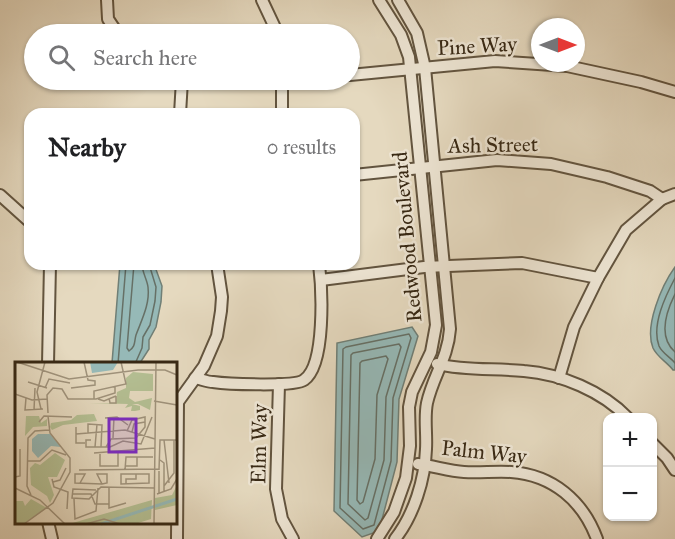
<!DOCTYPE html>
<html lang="en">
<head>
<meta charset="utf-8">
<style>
	body { margin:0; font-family:"IM FELL Great Primer",serif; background:#f6f6f6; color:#202124 }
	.controls { position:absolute; right:18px; bottom:18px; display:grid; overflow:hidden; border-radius:12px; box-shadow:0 2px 4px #0004 }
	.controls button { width:54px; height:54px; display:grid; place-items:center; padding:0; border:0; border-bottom:2px solid #e0e0e0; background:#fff; color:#202124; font:30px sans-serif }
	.compass { position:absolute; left:531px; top:18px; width:54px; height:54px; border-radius:50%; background:#fff; box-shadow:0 2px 4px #0004; rotate:90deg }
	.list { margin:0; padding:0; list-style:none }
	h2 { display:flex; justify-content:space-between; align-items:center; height:78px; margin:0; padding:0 24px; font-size:26px }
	h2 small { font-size:20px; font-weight:400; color:#757577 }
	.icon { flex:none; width:33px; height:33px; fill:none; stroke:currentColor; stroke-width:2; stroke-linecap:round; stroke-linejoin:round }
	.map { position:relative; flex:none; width:675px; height:539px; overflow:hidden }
	.search { position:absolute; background:#fff; box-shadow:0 2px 4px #0004; left:24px; top:24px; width:336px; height:66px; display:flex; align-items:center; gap:15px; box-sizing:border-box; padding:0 21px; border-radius:33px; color:#757577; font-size:22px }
	.panel { position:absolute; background:#fff; box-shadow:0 2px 4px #0004; left:24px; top:108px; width:336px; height:162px; border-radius:18px }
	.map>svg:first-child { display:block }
	.water { fill:#96b9b7; stroke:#707f76; stroke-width:1.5 }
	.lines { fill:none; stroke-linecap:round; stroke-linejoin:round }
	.shore { stroke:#667066; stroke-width:1.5 }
	.minor-casing { stroke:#62543f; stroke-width:14 }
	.minor { stroke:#eee6d5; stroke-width:10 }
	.labels { text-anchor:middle; stroke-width:5; stroke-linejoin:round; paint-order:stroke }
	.street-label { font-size:21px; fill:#372814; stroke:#eee6d5 }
	.inset-river { fill:none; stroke:#96b9b7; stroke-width:3 }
	.inset-road { fill:none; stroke:#9f927b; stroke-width:1.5 }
	.view { fill:#7b2cbf; fill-opacity:0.15; stroke:#7b2cbf; stroke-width:3 }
	.inset-edge { fill:none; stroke:#372814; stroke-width:3 }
</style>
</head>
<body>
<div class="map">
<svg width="675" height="539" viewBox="0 0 675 539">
	<rect width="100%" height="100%" fill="#e5d9bf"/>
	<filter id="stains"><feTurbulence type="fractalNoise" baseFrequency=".00333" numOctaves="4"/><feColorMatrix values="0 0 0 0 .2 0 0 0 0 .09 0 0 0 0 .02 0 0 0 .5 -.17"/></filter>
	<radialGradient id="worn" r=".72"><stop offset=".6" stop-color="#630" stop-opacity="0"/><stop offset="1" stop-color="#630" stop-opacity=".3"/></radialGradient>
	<g class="water">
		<polygon points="120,264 154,264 162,286 161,302 156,327 149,340 149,349 140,363 112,363"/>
		<path d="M675,267v103h-2c-6,-8 -16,-13 -20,-22 -9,-22 9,-63 22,-81z"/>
		<polygon points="412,327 418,336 399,399 397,462 379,531 362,537 334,511 337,343"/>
	</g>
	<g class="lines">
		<g class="shore">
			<path d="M134,264l-7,84 2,3c7,-5 5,-9 7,-16 6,-16 14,-31 12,-48 -1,-8 -6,-15 -6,-23"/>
			<path d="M675,278c-9,17 -24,47 -16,68 3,7 11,11 16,17"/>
			<path d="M675,294c-9,18 -17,43 0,58"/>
			<polygon points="409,334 411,338 393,398 391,461 374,525 363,529 340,508 343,349 346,347"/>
			<polygon points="399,344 401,347 386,397 384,460 368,518 365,520 348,504 351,355 353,353"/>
			<polygon points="386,356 388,359 377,395 375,459 363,502 360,504 357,500 360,363 362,361"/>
			<polyline points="118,364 126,264"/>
			<polyline points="135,364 142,348 143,337 150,325 155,301 156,287 149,264"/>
		</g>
		<g class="minor-casing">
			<g id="minor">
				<polyline points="107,0 108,19 118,34"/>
				<polyline points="262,0 278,34"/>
				<polyline points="350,75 495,61 567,66 641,82 675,92"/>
				<polyline points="282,80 295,80"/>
				<polyline points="180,114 182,80"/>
				<polyline points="282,114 282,80"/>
				<polyline points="354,175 497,160 551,164 607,177 650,191 662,199"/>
				<polyline points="0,195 30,222"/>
				<polyline points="321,280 424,267 522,263 598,278"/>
				<polyline points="48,364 50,264"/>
				<path d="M437,364c29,7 58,4 87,7 37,3 78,20 104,47"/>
				<path d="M195,378c6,1 12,4 18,4 14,2 82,5 91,-2 22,-15 18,-92 15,-116"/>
				<polyline points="559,378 574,327 598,278 626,230 662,199 675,194"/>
				<polyline points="279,384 276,489 282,519 293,539"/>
				<polyline points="652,443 667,458 675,470"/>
				<path d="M418,464c16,2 31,7 46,8 16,1 31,-1 47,0 42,3 72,29 86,67"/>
				<polyline points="48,522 52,539"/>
				<polyline points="177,539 178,402 204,366 217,336 221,311 222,297 217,264"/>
				<polyline points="377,539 394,512 406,478 410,446 409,407 412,392 431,352 436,325 409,57 401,35 379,0"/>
				<path d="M395,539c19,-24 30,-60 31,-90 1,-16 -2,-31 1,-46 6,-27 21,-45 23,-74l-25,-261 -8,-35 -19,-33"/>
			</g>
		</g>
		<use href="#minor" class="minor"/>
	</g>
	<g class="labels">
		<g class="street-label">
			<text transform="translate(477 46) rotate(-3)" y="7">Pine Way</text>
			<text transform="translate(493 145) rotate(-1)" y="7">Ash Street</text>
			<text transform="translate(407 237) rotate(-95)" y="7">Redwood Boulevard</text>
			<text transform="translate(259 444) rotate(-89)" y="7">Elm Way</text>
			<text transform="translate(484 452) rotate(6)" y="7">Palm Way</text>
		</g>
	</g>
	<g transform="translate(15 362)">
		<rect width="162" height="162" fill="#e5d9bf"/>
		<path d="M118,10l20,2v17h-23l-1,7 6,4 17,-4 -2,12 -12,-6h-6l8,2v4l-5,1h-4l1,-5 -7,2 3,-4 -39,-1h27l1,-11 9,-4v-10zM62,53l17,-1 3,7 -34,4 -11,5 -2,-3 1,-4 20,-3zM11,54h13l2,7 6,-4v7l-14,1 -8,9zM40,91l10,7 -8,17h-9l6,18 -4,8 -3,-7 -16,-11 -1,-17 5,-5 5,2zM162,123v20l-22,5v-12l17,-3zM16,137l16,9 -23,16h-9v-23h8l2,5zM137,138l-1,19 -16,5h-66z" fill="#b4bf93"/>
		<path d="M75,0h28l-5,8 -21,3zM23,72h12l11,13 -10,-1 -13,12 -6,-7v-12z" fill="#96b9b7"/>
		<path class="inset-river" d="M86,162l76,-25"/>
		<path class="inset-road" d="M2,0l52,17 69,-9h27l12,5M13,20l19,6M30,26l4,-9 21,4M56,26l24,-3v-4l-7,-1 -4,-18M0,32l17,6 15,-1M11,36l-1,12 18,-1M94,36l1,5h6v-7M79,37v-8l32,-7 -5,-22M83,37l6,2 12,-5M139,39l23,4M26,47l-4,-17 8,-30M19,48l1,-22M33,51l-1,-18 6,-7 9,1 6,10h28l19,-6v-6M90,56l12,-1 11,8M94,56v22M24,60l5,-6 28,1M61,65v16h9M117,70l2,-8 11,-2M61,72l49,-4 30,9M73,72v-10l14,1 -1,22M98,76l1,-21M76,78h-5v7h24l13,-6 18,3 11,-27M149,78l5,43M80,85l2,-23M91,85l5,-8 25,-1 9,-11v-10l-13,3 -5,11M79,91l61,-5M85,92v12h18v-13M145,98l4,3v29M13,99h12l12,-11 14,5M110,104h12v-9M64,108l80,-1M110,108l1,-13h27M144,108l1,-30h17M106,112h28v9l-28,1zM0,115l5,-1v-27M37,117l2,8 14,5 -1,17M38,120l7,-2 6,-12M65,121l5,-9h-10v9l27,1 5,-1v-9h-10l5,10M111,122v-5h10v-5M149,124l10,-13v-33M94,125v21l17,-5M0,126l25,12 25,24M81,128l-23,-1 -1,9 17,1 12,-12 53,1M144,131v-22M57,132h19l4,10h14M142,132l14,-5 6,-10M16,133l-4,-9 1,-48 7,-7 14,-1M59,137l1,20 21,-8 2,-23M9,162l29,-21 17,-31v-14l-20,-25 -2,-17M71,162l18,-5 16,5M139,162l2,-162"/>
		<path class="view" d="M94,57h27v33h-27z"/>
		<rect width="162" height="162" class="inset-edge"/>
	</g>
	<rect width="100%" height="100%" filter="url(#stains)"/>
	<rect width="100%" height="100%" fill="url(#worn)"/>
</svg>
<div class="controls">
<button>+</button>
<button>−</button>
</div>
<svg class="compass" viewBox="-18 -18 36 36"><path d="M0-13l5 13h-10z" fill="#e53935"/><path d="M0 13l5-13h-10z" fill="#757577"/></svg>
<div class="search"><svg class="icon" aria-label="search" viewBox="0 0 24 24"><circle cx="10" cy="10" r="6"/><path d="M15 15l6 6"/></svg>Search here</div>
<section class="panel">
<h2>Nearby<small>0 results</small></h2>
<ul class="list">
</ul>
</section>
</div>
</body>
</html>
